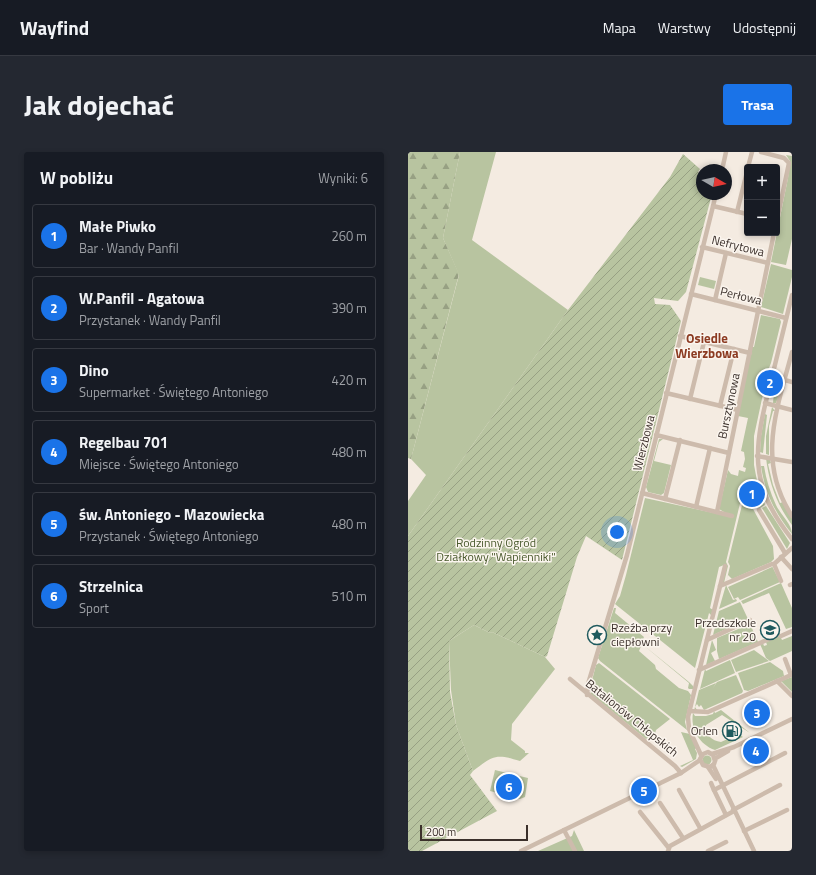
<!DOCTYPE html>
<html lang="pl">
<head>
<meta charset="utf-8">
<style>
	body { margin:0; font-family:"Titillium Web",sans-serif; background:#242831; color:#f1f3f6 }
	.controls { position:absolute; right:12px; top:12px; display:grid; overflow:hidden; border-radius:4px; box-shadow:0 2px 6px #0003 }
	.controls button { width:36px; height:36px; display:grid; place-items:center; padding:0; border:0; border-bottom:1px solid #363941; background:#171b24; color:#f1f3f6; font:20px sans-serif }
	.compass { position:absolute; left:288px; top:12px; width:36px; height:36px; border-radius:50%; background:#171b24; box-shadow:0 2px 6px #0003; rotate:99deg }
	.scale { position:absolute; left:12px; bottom:10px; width:108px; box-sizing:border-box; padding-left:4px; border:2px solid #3b302b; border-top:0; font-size:11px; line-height:14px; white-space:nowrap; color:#3b302b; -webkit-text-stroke:3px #fbf5ee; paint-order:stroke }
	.you { position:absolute; left:209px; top:380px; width:14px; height:14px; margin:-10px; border:3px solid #fff; border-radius:50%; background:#1a73e8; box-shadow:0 0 0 6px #1a73e833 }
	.badge { display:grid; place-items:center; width:26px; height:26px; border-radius:50%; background:#1a73e8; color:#fff; font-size:13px; font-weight:700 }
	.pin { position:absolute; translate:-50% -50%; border:2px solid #fff; box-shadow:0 1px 4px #0006 }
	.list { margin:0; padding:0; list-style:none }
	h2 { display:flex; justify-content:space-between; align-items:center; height:52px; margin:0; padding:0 16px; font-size:17px }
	h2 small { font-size:13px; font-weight:400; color:#9ea1a6 }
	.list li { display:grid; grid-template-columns:26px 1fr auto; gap:12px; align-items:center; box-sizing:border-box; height:64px; margin:0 8px 8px; padding:0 8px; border:1px solid #363941; border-radius:4px }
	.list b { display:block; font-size:15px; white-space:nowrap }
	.list p { margin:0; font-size:13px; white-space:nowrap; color:#9ea1a6 }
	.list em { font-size:13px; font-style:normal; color:#9ea1a6 }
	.map { position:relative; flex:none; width:384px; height:699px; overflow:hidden; border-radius:4px }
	header { display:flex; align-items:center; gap:24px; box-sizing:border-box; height:56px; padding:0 20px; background:#171b24; border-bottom:1px solid #363941 }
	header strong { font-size:19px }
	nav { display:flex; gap:22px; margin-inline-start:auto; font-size:14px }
	.intro { display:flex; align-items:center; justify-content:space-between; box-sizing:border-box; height:96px; padding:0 24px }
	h1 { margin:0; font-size:28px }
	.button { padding:10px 18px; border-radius:4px; background:#1a73e8; color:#fff; font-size:14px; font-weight:700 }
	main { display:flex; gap:24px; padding:0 24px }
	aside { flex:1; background:#171b24; border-radius:4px; box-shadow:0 2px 6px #0003 }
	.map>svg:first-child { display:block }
	.green { fill:#b8c4a0 }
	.forest { fill:url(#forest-firs) }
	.garden { fill:url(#garden-furrows) }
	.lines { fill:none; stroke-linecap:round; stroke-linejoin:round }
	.minor { stroke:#cdbbac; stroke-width:4.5 }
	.labels { text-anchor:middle; stroke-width:3; stroke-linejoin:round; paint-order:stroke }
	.street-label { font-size:12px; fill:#3b302b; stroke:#fbf5ee }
	.park-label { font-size:12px; fill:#4a5a2e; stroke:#fbf5ee }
	.poi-label { font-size:12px; fill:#3b302b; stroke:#fbf5ee; text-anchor:end }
	.neighbourhood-label { font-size:13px; font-weight:bold; fill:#8c3b22; stroke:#fbf5ee }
</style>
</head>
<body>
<header>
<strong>Wayfind</strong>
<nav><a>Mapa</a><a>Warstwy</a><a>Udostępnij</a></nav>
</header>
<div class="intro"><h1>Jak dojechać</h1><a class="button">Trasa</a></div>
<main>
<aside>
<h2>W pobliżu<small>Wyniki: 6</small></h2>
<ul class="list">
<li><span class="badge">1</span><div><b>Małe Piwko</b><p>Bar · Wandy Panfil</p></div><em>260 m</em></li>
<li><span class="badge">2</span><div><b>W.Panfil - Agatowa</b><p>Przystanek · Wandy Panfil</p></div><em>390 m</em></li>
<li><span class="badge">3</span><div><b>Dino</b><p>Supermarket · Świętego Antoniego</p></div><em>420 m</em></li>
<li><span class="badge">4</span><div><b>Regelbau 701</b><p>Miejsce · Świętego Antoniego</p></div><em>480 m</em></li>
<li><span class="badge">5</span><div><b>św. Antoniego - Mazowiecka</b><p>Przystanek · Świętego Antoniego</p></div><em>480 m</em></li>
<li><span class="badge">6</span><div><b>Strzelnica</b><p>Sport</p></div><em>510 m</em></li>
</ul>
</aside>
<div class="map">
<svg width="384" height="699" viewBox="0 0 384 699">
	<defs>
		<pattern id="forest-firs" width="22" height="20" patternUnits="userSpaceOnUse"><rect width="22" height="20" fill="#b8c4a0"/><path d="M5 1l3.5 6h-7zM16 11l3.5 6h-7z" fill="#97a083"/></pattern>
		<pattern id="garden-furrows" width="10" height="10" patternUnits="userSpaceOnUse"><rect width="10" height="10" fill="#b8c4a0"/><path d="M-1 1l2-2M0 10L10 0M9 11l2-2" fill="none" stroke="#97a083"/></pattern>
	</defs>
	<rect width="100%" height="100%" fill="#f4ebe1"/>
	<g class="green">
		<polygon points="52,0 88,0 64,88 160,158 0,384 0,349 18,323 3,307 51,123 35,86"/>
		<polygon points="378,3 384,4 384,87 378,113 363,110 380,26 382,9"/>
		<polygon points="363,112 384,118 384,125 375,162 353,155"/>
		<polygon points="292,125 308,129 306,137 290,133"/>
		<polygon points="353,163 372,167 373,170 363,211 355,231 355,242 346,284 346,313 350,334 334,343 318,410 320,414 316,431 314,431 316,413 311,415 302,456 305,458 303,463 301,461 287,516 207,452 212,444 218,423 237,346 324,365 311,357 320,318 323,322 330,324 331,318 337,320 338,316 335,315 337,307 336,300 333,299 340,266 330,264 344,195 346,195"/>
		<polygon points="370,233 374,234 368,251 365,251 366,240"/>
		<polygon points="364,255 367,259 365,259 361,274 361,303 358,302 358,284"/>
		<polygon points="357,262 359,263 355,301 352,300 353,284"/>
		<polygon points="251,287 255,287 251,290 246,309 263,313 256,341 253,343 240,340 238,335"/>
		<path d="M358,306l4,2 1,3 -3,1 5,21 7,18 3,-1 9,16v7c-15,-20 -23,-42 -26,-67z"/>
		<path d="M353,314h3c2,13 6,26 12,39 4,9 16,19 16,29 -17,-21 -27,-41 -31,-68z"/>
		<polygon points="351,336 357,353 352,356 334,352 336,344"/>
		<polygon points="334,353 344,355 365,394 366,407 363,410 324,427 320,423 318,431 322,414 320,410"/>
		<polygon points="358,354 382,391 379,397 354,356"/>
		<polygon points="364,414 372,430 332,448 330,445 326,447 320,435 364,415"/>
		<polygon points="373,431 384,456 384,475 378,477 361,441 335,452 333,449"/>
		<polygon points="318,433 325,448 328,447 329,449 311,457"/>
		<polygon points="332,450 340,467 305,483 311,459"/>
		<polygon points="206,456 208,456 207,461 236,485 233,491 234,492 281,530 285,534 285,537 281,537 280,536 281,531 234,492 231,499 247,513 248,517 271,536 280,539 283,543 277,570 279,578 192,509 190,506"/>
		<polygon points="342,472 350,490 311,507 309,499 309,486"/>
		<path d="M66,473l16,8 2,-1 53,25 10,12 -43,55 -1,16 14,11v2h4l-9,8c-25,-8 -27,-5 -47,10l-17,-46 -5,-35 -2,-49z"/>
		<polygon points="372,484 374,488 384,484 384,499 362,509 358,506 352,492 355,491 356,494 359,493 358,490"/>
		<polygon points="304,488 308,498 303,501 307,509 298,513"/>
		<polygon points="346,498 361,509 328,520 323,508"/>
		<polygon points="322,508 327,521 292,537 297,517 298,519"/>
		<polygon points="362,510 375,519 376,524 340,539 336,538 330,521"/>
		<polygon points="191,511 262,567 248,578 247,582 245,581 238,587 183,542 182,536 188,513"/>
		<polygon points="328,523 335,539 334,541 296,558 293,553 291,555 289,552 287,555 289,558 293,558 286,559 291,538 308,531 305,536 309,530"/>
		<polygon points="384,525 384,540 373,529"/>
		<path d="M313,558l29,23 -28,-18 -16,10c-2,9 6,16 15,17l11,-5 2,1 5,-2v-2l4,3 -28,13c-15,-5 -25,-21 -22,-37l2,3h11l7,-2 1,-3 1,2z"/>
		<polygon points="273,580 282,582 289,596 287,597 289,601 288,607 274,615 272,614 285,608"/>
		<circle cx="299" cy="608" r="4.5"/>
		<polygon points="87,618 120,626 117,645 112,647 82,639"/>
		<polygon points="166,678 176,699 130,699 164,684"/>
	</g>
	<polygon class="forest" points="0,0 52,0 35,86 51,122 3,307 0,306"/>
	<polygon class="garden" points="275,2 292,17 290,20 294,23 294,42 304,42 278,140 270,149 246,146 247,152 262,153 273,169 214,408 178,384 169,405 139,504 137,505 84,480 82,481 66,473 41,489 42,540 48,573 65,619 62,623 89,659 14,699 0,699 0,384 160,158 262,25"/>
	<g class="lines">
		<g class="minor">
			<polyline points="353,0 376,6 381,11 369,68"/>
			<polyline points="340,15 344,0"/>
			<polyline points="314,18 318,0"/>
			<polyline points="305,54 339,62"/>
			<polyline points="329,60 339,20"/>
			<polyline points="294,95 360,111"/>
			<polyline points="283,142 378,166"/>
			<path d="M384,143c-7,29 -14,57 -21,86 -17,66 -24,102 21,158"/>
			<polyline points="307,148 318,101"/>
			<polyline points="272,184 342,201"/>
			<path d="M384,200c-15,57 -36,109 0,164"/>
			<polyline points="377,228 384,230"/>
			<polyline points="258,241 330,258"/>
			<polyline points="282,247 296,190"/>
			<polyline points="357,251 384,258"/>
			<polyline points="312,254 326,197"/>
			<polyline points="248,283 321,301"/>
			<polyline points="349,304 384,310"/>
			<polyline points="234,341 324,364"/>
			<polyline points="257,347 272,288"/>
			<polyline points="288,355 302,296"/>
			<polyline points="351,358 377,401"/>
			<polyline points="309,360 366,81"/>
			<polyline points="373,405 384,417"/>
			<polyline points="373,429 366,412 384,396"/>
			<polyline points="382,433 384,432"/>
			<polyline points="312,434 364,412"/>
			<polyline points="373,484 384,479"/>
			<polyline points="299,488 342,468"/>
			<polyline points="291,518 370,483"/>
			<polyline points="162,527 267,614 273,621"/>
			<polyline points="369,529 384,544"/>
			<polyline points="179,543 180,532 219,403 308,42"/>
			<polyline points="281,559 300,560 383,523 377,507"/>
			<polyline points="304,602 326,595 384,567"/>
			<polyline points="293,603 281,577 280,565 317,414"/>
			<polyline points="307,609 305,603 300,600 295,602 292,607 295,613 302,615 306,612 308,606 320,599"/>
			<polyline points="305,613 346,699"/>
			<polyline points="300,615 308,627"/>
			<polyline points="303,631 306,638"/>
			<polyline points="271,638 292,676"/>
			<polyline points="252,651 275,686"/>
			<polyline points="325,658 372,633"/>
			<polyline points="232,660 260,695"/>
			<polyline points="318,663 306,638 377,601"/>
			<polyline points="156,678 167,699"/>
			<polyline points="336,679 379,658"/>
			<polyline points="113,699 273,621 292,608"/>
			<polyline points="260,699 262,694 326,659"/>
			<polyline points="300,699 318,690"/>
		</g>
	</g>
	<defs>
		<g id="school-ring" transform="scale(1)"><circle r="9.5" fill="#fbf5ee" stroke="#1f5a5e" stroke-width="1.5"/><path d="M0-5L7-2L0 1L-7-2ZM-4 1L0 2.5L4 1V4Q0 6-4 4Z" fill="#1f5a5e"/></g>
		<g id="sight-ring" transform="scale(1)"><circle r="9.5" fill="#fbf5ee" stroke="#1f5a5e" stroke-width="1.5"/><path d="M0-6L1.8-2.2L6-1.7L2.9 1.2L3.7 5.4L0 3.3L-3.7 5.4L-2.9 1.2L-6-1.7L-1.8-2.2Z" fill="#1f5a5e"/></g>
		<g id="fuel-ring" transform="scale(1)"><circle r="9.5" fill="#fbf5ee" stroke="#1f5a5e" stroke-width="1.5"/><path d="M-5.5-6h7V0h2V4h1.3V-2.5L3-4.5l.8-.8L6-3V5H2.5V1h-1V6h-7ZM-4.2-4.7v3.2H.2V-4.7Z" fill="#1f5a5e"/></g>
	</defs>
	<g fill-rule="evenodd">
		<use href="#school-ring" x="362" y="478"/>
		<use href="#sight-ring" x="189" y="483"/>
		<use href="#fuel-ring" x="324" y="579"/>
	</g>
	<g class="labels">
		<g class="street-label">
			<text transform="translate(330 94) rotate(14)" y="4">Nefrytowa</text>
			<text transform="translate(333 144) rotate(14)" y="4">Perłowa</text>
			<text transform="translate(321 254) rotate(-78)" y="4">Bursztynowa</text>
			<text transform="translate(236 291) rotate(-76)" y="4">Wierzbowa</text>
			<text transform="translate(224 566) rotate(39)" y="4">Batalionów Chłopskich</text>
		</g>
		<g class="park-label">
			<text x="88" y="395">Rodzinny Ogród<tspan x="88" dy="14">Działkowy "Wapienniki"</tspan></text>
		</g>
		<g class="poi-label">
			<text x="348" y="475">Przedszkole<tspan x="348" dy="14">nr 20</tspan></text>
			<text x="203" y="480" text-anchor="start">Rzeźba przy<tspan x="203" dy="14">ciepłowni</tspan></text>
			<text x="310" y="583">Orlen</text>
		</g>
		<g class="neighbourhood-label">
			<text x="299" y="191">Osiedle<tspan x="299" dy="15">Wierzbowa</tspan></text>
		</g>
	</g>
</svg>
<div class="controls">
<button>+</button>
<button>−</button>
</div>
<svg class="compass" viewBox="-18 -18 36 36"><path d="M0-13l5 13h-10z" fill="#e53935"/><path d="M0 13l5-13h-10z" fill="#9ea1a6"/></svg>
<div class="scale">200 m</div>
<div class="you"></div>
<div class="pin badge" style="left:344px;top:342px">1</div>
<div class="pin badge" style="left:362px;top:231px">2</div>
<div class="pin badge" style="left:349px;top:561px">3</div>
<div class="pin badge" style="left:348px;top:599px">4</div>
<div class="pin badge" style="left:236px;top:639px">5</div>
<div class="pin badge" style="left:101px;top:635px">6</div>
</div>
</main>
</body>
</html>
